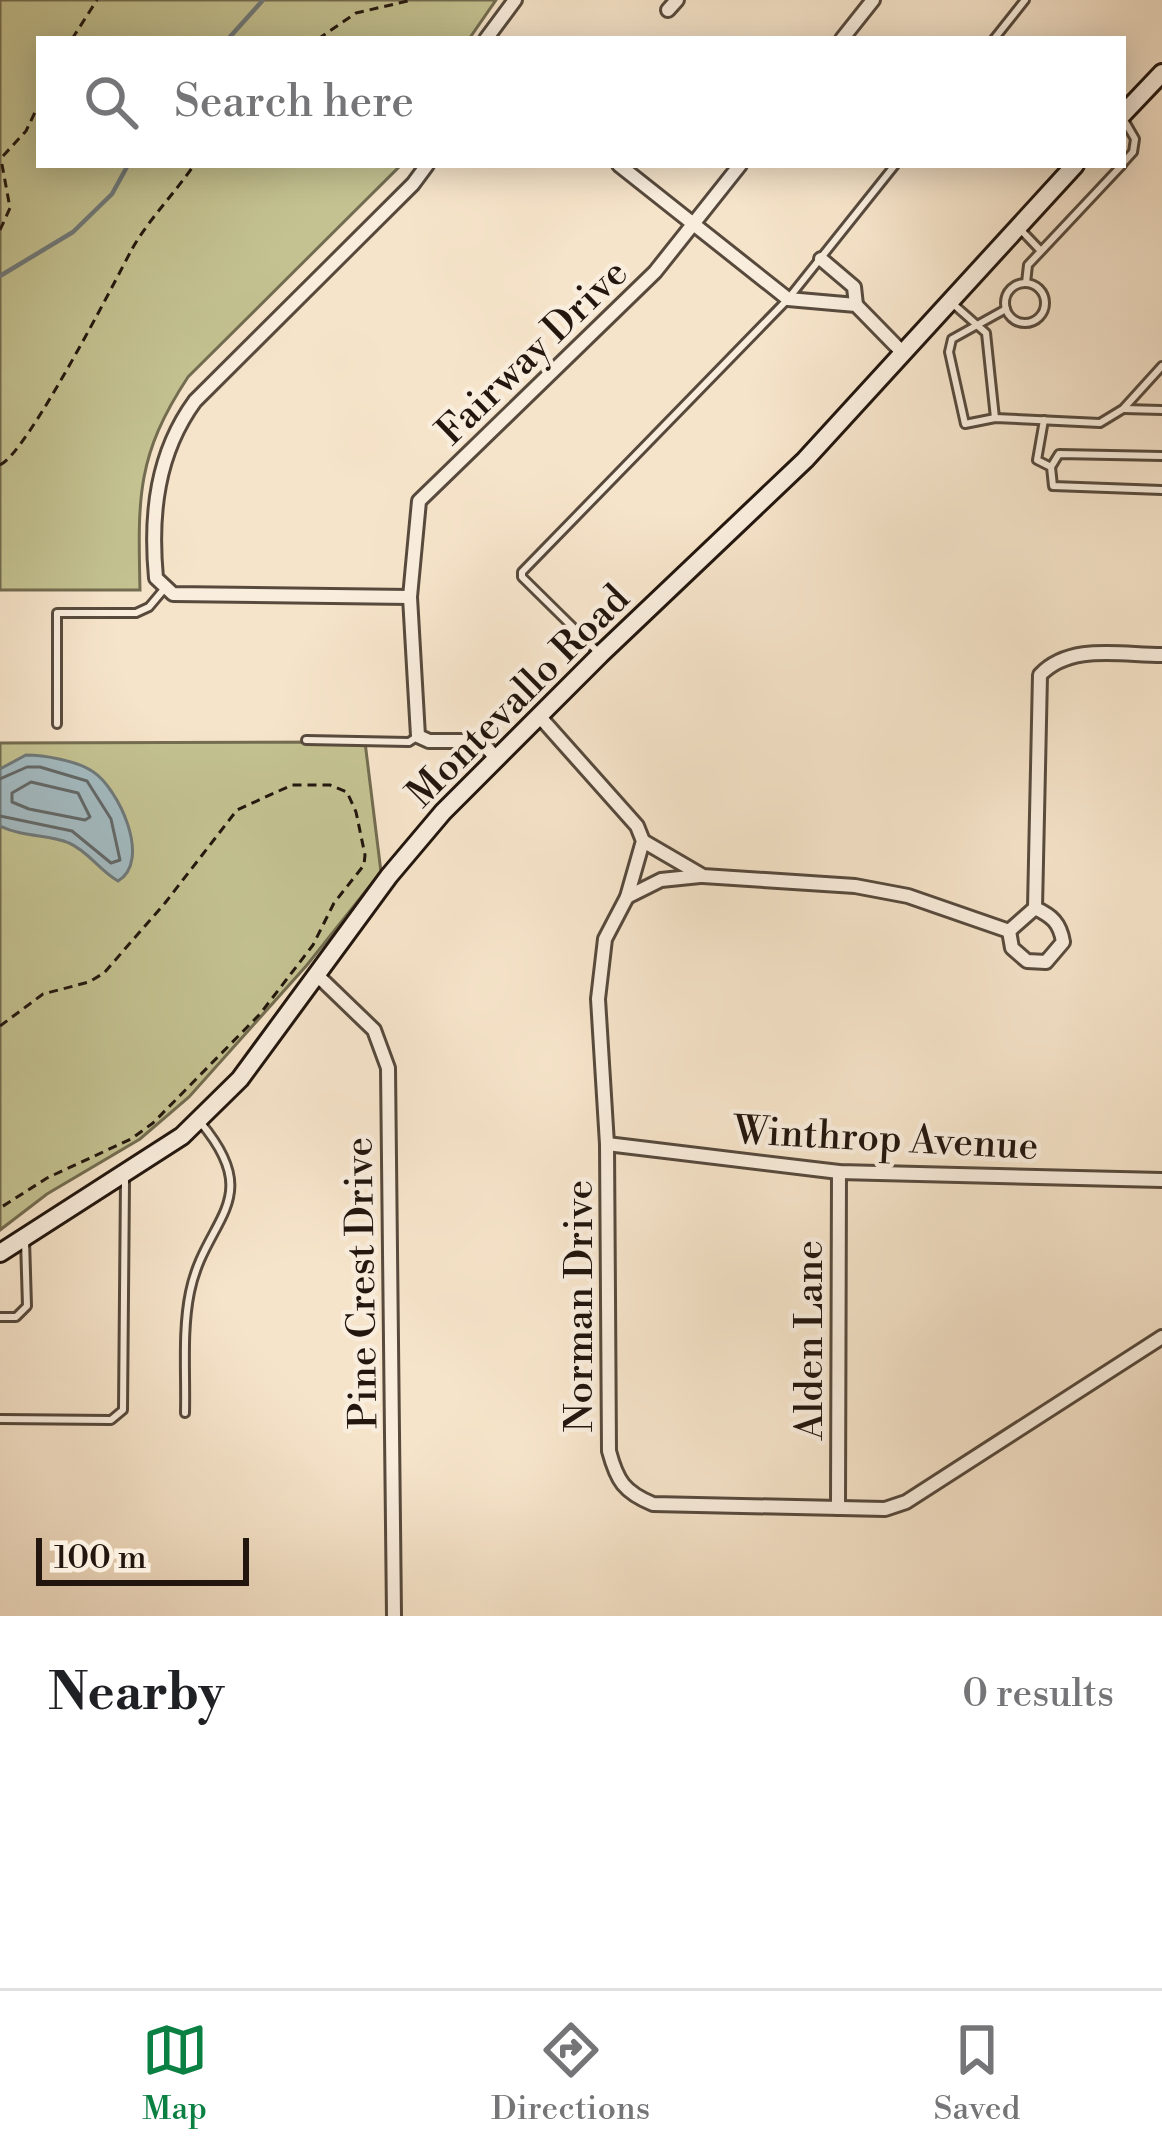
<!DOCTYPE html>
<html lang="en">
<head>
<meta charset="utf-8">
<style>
	body { margin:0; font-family:"Libre Bodoni",serif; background:#f6f6f6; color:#202124 }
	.scale { position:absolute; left:36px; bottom:30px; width:213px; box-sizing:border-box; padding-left:12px; border:6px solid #22160e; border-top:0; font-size:33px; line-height:42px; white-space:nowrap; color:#22160e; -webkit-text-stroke:9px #f9eddd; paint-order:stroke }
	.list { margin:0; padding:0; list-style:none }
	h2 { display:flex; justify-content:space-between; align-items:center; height:156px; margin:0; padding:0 48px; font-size:51px }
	h2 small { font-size:39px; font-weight:400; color:#757577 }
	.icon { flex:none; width:66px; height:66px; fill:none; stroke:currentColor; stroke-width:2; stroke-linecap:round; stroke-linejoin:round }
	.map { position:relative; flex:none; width:1162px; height:1616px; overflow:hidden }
	.search { position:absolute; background:#fff; box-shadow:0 6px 30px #0003; left:36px; right:36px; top:36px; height:132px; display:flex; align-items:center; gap:30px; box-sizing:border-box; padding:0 42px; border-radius:0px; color:#757577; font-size:45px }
	.sheet { height:372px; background:#fff }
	nav { display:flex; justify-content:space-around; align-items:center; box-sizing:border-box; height:168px; border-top:3px solid #e0e0e0; background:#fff; font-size:33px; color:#757577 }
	nav a { display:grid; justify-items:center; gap:6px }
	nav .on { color:#0b8043 }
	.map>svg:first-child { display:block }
	.green { fill:#c4c291; stroke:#736c50; stroke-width:3 }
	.water { fill:#a3bbc2; stroke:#6f797a; stroke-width:3 }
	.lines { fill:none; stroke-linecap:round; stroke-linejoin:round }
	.shore { stroke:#626868; stroke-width:3 }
	.stream { stroke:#6f797a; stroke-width:4.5 }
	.lane-casing { stroke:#574a3d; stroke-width:12 }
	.street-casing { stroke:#574a3d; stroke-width:18 }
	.secondary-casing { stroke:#22160e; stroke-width:22 }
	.path { stroke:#22160e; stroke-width:3; stroke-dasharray:9 6; stroke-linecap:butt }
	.lane { stroke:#f9eddd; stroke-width:6 }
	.street { stroke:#f9eddd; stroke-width:12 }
	.secondary { stroke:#f9eddd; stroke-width:16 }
	.labels { text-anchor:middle; stroke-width:9; stroke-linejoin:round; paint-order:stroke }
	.street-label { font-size:39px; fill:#22160e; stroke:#f9eddd }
</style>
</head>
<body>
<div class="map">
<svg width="1162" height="1616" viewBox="0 0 1162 1616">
	<rect width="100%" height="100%" fill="#f6e4ca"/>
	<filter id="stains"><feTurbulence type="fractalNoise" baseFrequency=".00167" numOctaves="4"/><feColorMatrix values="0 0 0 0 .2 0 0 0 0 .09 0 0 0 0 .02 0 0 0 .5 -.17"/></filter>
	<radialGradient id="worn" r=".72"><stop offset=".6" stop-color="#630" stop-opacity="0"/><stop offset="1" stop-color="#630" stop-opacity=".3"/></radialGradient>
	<g class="green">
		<path d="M0,0h496l-27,39h-430v126h362l-213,212c-52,79 -50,121 -48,213h-140z"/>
		<polygon points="365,742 381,872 307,965 189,1097 140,1139 47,1194 0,1230 0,743"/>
	</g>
	<path class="water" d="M26,755c18,0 51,6 66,16 27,17 60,90 26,110 -18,-10 -30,-30 -49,-38 -20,-9 -44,-5 -69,-17v-57z"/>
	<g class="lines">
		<g class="shore">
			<polyline points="0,779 27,767 40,767 87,781 111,819 120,860 111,863 72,831 0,816"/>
			<polygon points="31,782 78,793 90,817 85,820 29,809 12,802 12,793"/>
		</g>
		<g class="stream">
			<polyline points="228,39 263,0"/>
			<polyline points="0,276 73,232 112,194 128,165"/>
		</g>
		<g class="lane-casing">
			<g id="lane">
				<polyline points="994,39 1025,0"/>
				<polyline points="1123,163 1133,152 1135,139 1124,120"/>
				<polyline points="1020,229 1040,250"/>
				<polyline points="1026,283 1028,265 1122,165"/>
				<circle cx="1025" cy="303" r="20"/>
				<polyline points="952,303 986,333 995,418"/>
				<polyline points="1006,309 952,339 949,352 965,424 995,418 1100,423 1123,409 1162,366"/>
				<polyline points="1124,409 1162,410"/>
				<polyline points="1044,420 1037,460 1051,467 1053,486 1162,490"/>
				<polyline points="1051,467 1059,454 1162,456"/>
				<polyline points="597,651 522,577 522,572 788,299 895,165"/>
				<polyline points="57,724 57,613 136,613 149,607 165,588"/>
				<polyline points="306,740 409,742 415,738"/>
				<polyline points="0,1317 16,1317 27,1306 25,1240"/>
				<path d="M185,1413c1,-40 -3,-82 5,-121 15,-74 76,-91 11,-169"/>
				<polyline points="0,1419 111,1420 123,1410 125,1180"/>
			</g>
		</g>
		<g class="street-casing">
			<g id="street">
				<polyline points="668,10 677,0"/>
				<polyline points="486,39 515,0"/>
				<polyline points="842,39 873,0"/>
				<polyline points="619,165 788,299 856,305 902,352"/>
				<polyline points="821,259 854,287 856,305"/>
				<path d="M410,597l-237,-3 -17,-16c-6,-64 1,-125 39,-177l218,-217 14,-19"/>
				<path d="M540,717l97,109 6,15 -16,56 -22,42 -7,60 9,145 2,307c8,30 15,41 44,53l232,5 21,-7 256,-165"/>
				<polyline points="495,757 481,741 429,741 418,736 410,597 419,501 655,272 740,165"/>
				<polyline points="643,841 703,876 855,886 908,896 1009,931"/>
				<polyline points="627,897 661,880 700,876"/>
				<path d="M1009,931l26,-23 5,-233c30,-32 81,-20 122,-20"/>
				<path d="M1009,931l3,17 15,13 19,1 17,-20c-3,-19 -11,-26 -28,-34"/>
				<polyline points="318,976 374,1030 388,1068 394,1616"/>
				<polyline points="607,1144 839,1172 1162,1180"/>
				<polyline points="838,1508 839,1172"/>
			</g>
		</g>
		<g class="secondary-casing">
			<g id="secondary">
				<polyline points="1123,114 1162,73"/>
				<polyline points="0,1253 182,1136 240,1079 389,876 443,812 601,654 805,460 1075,165"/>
			</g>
		</g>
		<g class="path">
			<polyline points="72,39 97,0"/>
			<polyline points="318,39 356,13 412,0"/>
			<polyline points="3,156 26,131 39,104"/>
			<polyline points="0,230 10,208 1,159"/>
			<path d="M0,465c27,-12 113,-180 132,-216 17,-30 43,-56 62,-84"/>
			<polyline points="0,1026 43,994 89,982 104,973 165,903 237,810 292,785 330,785 347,792 356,812 365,855 364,865 334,903 313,945 260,1014 153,1123 131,1139 47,1178 0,1208"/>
		</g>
		<use href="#lane" class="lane"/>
		<use href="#street" class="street"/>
		<use href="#secondary" class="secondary"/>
	</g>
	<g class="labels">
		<g class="street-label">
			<text transform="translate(531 351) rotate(-44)" y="14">Fairway Drive</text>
			<text transform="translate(517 695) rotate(-45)" y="14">Montevallo Road</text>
			<text transform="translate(886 1137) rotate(3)" y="14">Winthrop Avenue</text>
			<text transform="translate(360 1283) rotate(-91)" y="14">Pine Crest Drive</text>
			<text transform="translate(578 1306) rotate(-90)" y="14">Norman Drive</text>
			<text transform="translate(808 1340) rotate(-90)" y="14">Alden Lane</text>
		</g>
	</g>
	<rect width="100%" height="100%" filter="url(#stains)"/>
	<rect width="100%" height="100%" fill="url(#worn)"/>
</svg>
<div class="scale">100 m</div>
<div class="search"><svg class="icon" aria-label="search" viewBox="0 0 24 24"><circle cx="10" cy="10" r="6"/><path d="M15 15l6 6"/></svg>Search here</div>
</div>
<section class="sheet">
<h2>Nearby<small>0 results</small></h2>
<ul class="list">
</ul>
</section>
<nav>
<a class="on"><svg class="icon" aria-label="map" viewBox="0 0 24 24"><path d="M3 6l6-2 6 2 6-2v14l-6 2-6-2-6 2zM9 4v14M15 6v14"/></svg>Map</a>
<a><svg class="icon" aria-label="directions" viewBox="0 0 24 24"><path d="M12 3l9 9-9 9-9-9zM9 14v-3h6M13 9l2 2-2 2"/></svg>Directions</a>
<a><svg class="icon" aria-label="saved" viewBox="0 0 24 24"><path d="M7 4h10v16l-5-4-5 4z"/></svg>Saved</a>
</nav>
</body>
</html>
